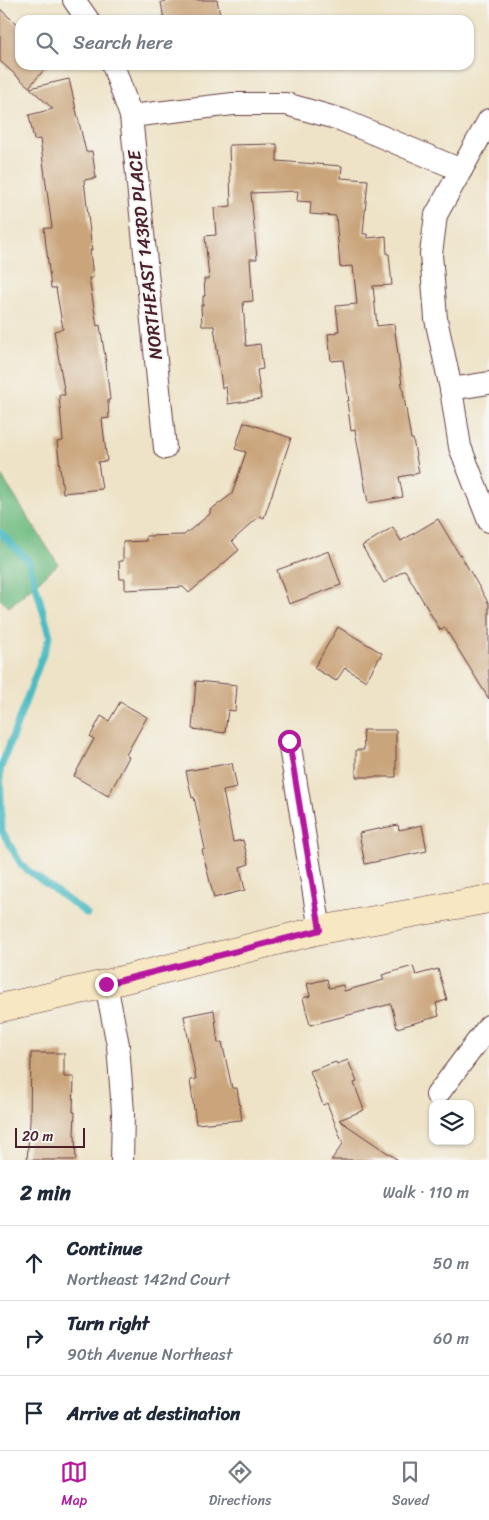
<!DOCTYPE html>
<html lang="en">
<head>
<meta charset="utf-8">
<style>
	body { margin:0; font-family:Sriracha,sans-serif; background:#f6f6f7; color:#1f2937 }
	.controls { position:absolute; right:15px; bottom:15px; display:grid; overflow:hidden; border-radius:10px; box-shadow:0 1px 4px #0004 }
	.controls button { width:45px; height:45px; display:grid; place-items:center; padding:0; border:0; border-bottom:1px solid #e0e1e3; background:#fff; color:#1f2937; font:25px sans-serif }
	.scale { position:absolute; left:15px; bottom:12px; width:70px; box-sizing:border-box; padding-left:5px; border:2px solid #4a1f2b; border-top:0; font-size:14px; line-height:18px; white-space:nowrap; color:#4a1f2b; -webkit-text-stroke:4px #f6f6f2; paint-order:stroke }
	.stop { position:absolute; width:15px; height:15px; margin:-11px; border:4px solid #b5179e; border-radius:50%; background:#fff }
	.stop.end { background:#b5179e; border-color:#fff; box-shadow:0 1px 5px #0008 }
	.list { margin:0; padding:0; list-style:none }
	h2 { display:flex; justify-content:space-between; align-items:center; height:65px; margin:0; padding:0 20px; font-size:21px }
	h2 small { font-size:16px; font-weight:400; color:#747a83 }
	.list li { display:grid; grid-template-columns:32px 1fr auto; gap:15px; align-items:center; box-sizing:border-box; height:75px; padding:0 20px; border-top:1px solid #e0e1e3 }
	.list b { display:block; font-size:19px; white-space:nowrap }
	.list p { margin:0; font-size:16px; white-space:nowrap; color:#747a83 }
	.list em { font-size:16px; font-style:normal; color:#747a83 }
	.icon { flex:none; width:28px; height:28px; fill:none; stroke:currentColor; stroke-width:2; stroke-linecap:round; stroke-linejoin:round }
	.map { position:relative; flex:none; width:489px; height:1160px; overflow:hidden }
	.search { position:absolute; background:#fff; box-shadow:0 1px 4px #0004; left:15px; right:15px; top:15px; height:55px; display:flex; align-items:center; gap:12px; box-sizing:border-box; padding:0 18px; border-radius:15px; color:#747a83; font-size:19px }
	.sheet { height:290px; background:#fff }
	nav { display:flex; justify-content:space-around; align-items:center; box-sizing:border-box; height:70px; border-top:1px solid #e0e1e3; background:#fff; font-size:14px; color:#747a83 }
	nav a { display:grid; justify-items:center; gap:2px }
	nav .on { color:#b5179e }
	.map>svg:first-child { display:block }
	.forest { fill:#74be85; stroke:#5f6e58 }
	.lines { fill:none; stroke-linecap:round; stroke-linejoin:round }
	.stream { stroke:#4cbbc3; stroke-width:7 }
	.building { fill:#caa57c }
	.street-casing { stroke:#633c42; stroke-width:24 }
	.secondary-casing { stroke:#633c42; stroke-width:29 }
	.street { stroke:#fff; stroke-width:22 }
	.secondary { stroke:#f7e8c3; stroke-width:28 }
	.route { stroke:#b5179e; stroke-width:6 }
	.labels { text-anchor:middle; stroke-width:4; stroke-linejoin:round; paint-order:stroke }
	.street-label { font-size:18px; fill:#4a1f2b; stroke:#f6f6f2 }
</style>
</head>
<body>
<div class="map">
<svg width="489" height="1160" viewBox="0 0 489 1160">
	<rect width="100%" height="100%" fill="#f6f6f2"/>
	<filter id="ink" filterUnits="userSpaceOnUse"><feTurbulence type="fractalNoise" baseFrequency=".02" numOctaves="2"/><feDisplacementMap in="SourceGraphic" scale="10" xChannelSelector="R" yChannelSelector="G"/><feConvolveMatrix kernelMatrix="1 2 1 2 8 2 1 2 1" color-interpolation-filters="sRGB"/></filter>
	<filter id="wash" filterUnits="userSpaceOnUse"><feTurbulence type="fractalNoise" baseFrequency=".0096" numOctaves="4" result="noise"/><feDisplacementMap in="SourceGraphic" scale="20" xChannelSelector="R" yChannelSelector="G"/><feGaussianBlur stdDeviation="1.12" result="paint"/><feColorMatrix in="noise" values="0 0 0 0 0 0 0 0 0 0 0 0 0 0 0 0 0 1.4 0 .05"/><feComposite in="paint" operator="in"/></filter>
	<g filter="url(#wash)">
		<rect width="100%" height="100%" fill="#eee3c7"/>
		<polygon class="forest" points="0,474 58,564 9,607 0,599"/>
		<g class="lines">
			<polyline class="stream" points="0,532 29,562 50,636 0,770 2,831 22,866 87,914"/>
		</g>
		<g id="blocks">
			<g class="building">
				<polygon points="173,0 217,0 221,20 164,20 161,2"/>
				<polygon points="0,9 20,27 20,65 48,65 29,87 0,61"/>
				<polygon points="69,79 86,152 92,151 96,178 84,180 92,250 90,250 93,278 89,278 97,326 100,325 106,363 110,400 108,400 109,418 102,419 107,461 98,462 102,489 63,493 57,442 63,441 59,395 65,395 54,331 63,329 56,288 51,288 44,228 52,228 40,139 34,140 29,115 53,109 30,88"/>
				<polygon points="277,144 277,161 342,166 341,178 368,180 363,234 367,234 368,238 386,236 387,254 389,254 392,285 373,286 377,326 394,324 402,385 411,439 413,439 419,473 399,477 403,497 368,503 355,430 351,431 347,401 349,401 343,360 331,361 328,334 336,333 336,331 339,331 336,306 357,304 353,266 340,267 336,216 310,214 311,202 297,201 298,191 251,193 257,259 250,259 253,301 243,302 246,346 260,344 263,369 257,370 261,399 228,404 226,387 222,388 214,326 202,326 201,305 203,305 203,296 205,296 204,279 209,279 205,236 216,235 214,208 231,206 229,145"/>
				<polygon points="244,422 291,438 264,518 260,516 232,541 239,550 189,593 183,587 125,590 125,579 120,579 119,561 123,561 123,542 146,541 146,536 184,535 210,514 210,510 232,494 246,452 235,449"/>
				<polygon points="438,519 459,554 460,554 489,604 489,699 445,628 440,630 405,570 384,583 362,546 393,527 401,541"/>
				<polygon points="329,551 341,585 289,604 277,570"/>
				<polygon points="338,627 382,653 366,681 345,668 336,681 314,668"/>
				<polygon points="196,681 237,685 235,711 228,710 225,733 192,729"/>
				<polygon points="120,702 147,717 126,755 129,757 108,796 74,776 94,739 90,737 101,716 109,721"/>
				<polygon points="363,730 396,730 396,777 356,777 356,750 364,750"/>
				<polygon points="232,763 237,788 223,791 233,842 243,840 249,864 240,867 245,890 214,898 202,850 205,849 194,797 192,798 186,771"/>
				<polygon points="398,825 399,830 422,825 427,851 365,864 359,833"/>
				<polygon points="413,966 416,975 438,969 447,1000 436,1003 439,1016 397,1028 391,1004 310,1025 303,998 310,996 307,984 327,979 329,988 343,985 344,991 384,980 382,975"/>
				<polygon points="214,1010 218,1043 222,1042 232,1088 237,1088 242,1120 196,1124 190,1080 196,1079 184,1016"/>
				<polygon points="31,1053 64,1053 64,1077 74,1077 73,1112 75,1112 74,1135 75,1135 76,1160 27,1160 30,1122"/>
				<polygon points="348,1060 357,1082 354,1083 364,1110 339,1120 398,1160 331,1160 343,1144 327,1103 323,1105 310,1071 336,1062 337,1064"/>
			</g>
		</g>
	</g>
	<g filter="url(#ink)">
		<use href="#blocks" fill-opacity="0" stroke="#633c42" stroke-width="1"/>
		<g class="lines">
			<g class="street-casing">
				<g id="street">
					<polyline points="74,0 88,20"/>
					<polyline points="113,65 131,116 165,448"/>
					<polyline points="131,116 233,104 286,104 342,120 461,170"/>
					<polyline points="489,120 436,215 431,254 436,319 451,389 460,447 489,521"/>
					<polyline points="451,389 489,383"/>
					<polyline points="289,741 320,930"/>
					<polyline points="106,984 118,1045 123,1112 122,1160"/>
					<polyline points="437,1095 489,1026"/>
				</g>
			</g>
			<g class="secondary-casing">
				<polyline id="secondary" points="0,1008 106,984 320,930 489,899"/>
			</g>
			<use href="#street" class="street"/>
			<use href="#secondary" class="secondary"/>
		</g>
	</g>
	<g class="lines" filter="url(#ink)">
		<polyline class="route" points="106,984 320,930 289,741"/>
	</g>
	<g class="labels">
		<g class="street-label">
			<text transform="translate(145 255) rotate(-96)" y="6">NORTHEAST 143RD PLACE</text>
		</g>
	</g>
</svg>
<div class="controls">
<button><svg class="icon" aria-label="layers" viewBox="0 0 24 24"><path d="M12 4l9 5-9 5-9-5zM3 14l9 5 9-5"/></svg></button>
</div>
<div class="scale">20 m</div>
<div class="stop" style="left:289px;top:741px"></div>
<div class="stop end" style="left:106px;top:984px"></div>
<div class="search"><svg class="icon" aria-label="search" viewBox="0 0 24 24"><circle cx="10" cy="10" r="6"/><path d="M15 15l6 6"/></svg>Search here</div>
</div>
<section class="sheet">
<h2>2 min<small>Walk · 110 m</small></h2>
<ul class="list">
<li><svg class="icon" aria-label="ahead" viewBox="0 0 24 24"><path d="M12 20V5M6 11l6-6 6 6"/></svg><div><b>Continue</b><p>Northeast 142nd Court</p></div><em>50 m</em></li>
<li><svg class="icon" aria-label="right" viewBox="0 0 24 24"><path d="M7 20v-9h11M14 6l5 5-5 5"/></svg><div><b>Turn right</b><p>90th Avenue Northeast</p></div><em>60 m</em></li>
<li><svg class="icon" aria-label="arrive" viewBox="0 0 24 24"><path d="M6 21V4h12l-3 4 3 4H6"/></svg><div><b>Arrive at destination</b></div></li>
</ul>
</section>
<nav>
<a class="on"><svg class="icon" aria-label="map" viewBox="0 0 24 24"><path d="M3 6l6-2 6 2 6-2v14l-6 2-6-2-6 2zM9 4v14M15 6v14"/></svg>Map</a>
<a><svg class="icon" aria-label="directions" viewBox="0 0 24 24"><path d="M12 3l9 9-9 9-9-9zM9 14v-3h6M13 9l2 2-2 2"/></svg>Directions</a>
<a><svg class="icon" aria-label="saved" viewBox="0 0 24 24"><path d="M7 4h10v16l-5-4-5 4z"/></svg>Saved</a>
</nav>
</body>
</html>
